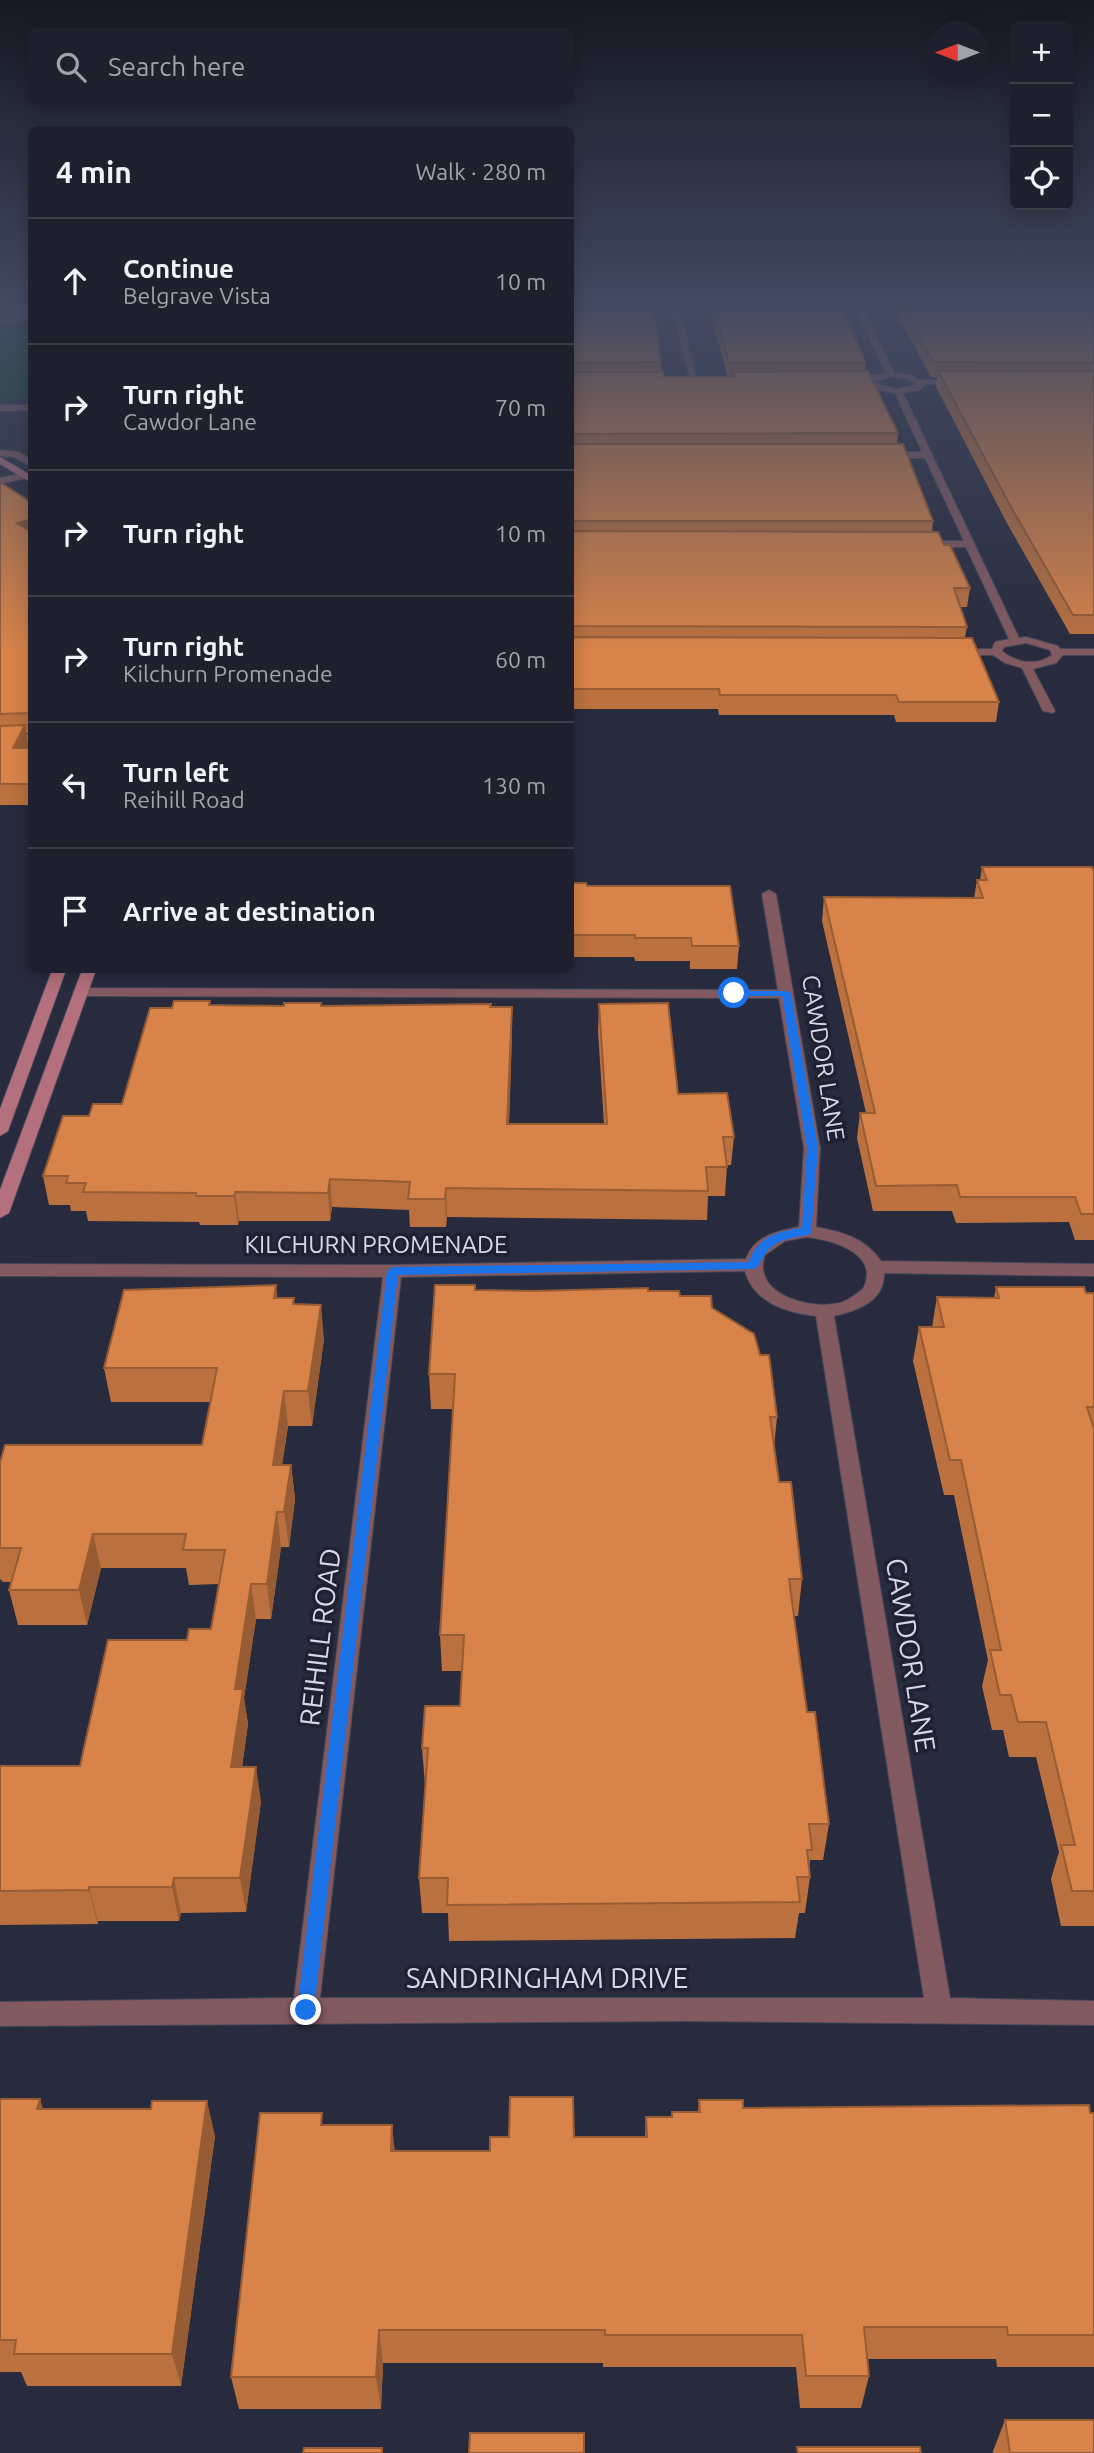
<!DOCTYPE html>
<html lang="en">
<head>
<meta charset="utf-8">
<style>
	body { margin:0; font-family:Ubuntu,sans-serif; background:#262836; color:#f1f3f6 }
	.controls { position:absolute; right:21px; top:21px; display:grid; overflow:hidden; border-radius:10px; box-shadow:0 4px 18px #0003 }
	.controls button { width:63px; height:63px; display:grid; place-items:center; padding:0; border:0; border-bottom:2px solid #3c3e4a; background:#1e202e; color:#f1f3f6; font:35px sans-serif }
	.compass { position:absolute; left:926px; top:21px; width:63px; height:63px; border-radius:50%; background:#1e202e; box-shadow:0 4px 18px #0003; rotate:270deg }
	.stop { position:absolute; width:21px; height:21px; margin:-16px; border:5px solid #1a73e8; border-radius:50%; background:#fff }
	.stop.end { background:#1a73e8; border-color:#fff; box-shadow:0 2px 7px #0008 }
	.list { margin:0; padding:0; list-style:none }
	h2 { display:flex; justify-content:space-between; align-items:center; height:91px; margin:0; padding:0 28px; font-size:30px }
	h2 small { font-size:23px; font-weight:400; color:#a1a3aa }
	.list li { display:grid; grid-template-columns:46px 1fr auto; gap:21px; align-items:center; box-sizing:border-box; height:126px; padding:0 28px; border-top:2px solid #3c3e4a }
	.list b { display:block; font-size:26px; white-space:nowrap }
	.list p { margin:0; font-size:23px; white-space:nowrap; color:#a1a3aa }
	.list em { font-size:23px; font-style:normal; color:#a1a3aa }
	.icon { flex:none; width:38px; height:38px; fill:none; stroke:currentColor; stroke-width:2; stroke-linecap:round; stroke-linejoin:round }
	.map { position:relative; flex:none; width:1094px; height:2453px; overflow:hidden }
	.search { position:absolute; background:#1e202e; box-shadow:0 4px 18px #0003; left:28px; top:28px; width:546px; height:77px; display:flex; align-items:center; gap:18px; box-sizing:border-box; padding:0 24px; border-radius:10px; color:#a1a3aa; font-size:26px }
	.panel { position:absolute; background:#1e202e; box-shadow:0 4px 18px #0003; left:28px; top:126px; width:546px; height:847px; border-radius:10px }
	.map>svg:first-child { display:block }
	.green { fill:#144720 }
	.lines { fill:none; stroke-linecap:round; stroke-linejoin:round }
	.street-casing { stroke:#444758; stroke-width:2 }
	.secondary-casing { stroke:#444758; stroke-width:2 }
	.street { fill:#835960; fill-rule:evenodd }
	.secondary { fill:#b4707c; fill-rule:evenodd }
	.wall { fill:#ba713f }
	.shaded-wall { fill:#975c33 }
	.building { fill:#d88349; stroke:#975c33; stroke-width:2 }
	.route { fill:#1a73e8 }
	.labels { text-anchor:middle; stroke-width:7; stroke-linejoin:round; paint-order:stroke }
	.street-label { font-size:24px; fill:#d6d8e4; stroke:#1f2133 }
	.near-street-label { font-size:28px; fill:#d6d8e4; stroke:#1f2133 }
</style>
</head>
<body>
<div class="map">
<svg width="1094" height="2453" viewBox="0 0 1094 2453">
	<rect width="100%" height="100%" fill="#282b3d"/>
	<polygon class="green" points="0,324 31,324 31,388 25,398 0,402"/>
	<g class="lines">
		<g class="street-casing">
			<g id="street">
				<polygon points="672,309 680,309 698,385 691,383"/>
				<path d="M856,309h8l30,64 18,2 7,5h41l4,2 -4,2h-34l-7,6 -16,3 116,245 7,-1 32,9 2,3h34v6h-31l-7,8 -23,6 22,42 -2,2 -10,-2 -21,-43 -17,-5 -12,-8h-39l-6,-3 6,-3h38l3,-7 14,-3 -43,-92h-47l-5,-3 5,-3h45l-39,-83h-40l-4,-3 4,-3h37l-27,-59 -18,-3 -12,-8 7,-7 14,-2zM891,377l16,2 9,6 -21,4 -21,-7zM1026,643l24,7 2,5c-15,11 -36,8 -50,-4l2,-4z"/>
				<rect x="0" y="318" width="32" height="4"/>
				<polygon points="0,405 32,405 32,410 0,411"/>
				<polygon points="0,450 19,452 32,460 32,467 14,457 0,456"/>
				<polygon points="24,473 29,476 27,478 0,484 0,478"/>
				<path d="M769,890l7,4 44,254 -4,79c27,5 49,11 65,34l213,3v12l-210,-3c1,28 -27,38 -50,43l116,682 144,3v24l-410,-4 -684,5v-24l294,-4 89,-721 -383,-1v-12l393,1 353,-6c8,-23 31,-28 53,-32l5,-79 -25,-150 -699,-2 -7,-4 7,-4 698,2 -16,-96zM807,1237c25,3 74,16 56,52 -9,7 -18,14 -30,15 -28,4 -81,-11 -68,-49l20,-14zM745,1271c8,31 42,42 71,45l108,682h-604l81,-721z"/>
			</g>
		</g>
		<g class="secondary-casing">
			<g id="secondary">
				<polygon points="0,457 32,476 32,483 0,464"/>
				<polygon points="32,734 32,742 0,744 0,736"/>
				<polygon points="52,970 66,970 8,1131 0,1136 0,1109"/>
				<polygon points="82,970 96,970 9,1213 0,1218 0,1190"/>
			</g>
		</g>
		<use href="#street" class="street"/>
		<use href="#secondary" class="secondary"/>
	</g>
	<g class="wall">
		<rect x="0" y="309" width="32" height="3"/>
		<polygon points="570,309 661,362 661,372 664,377 728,377 709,309 842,309 866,363 865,371 898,433 897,444 933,521 932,532 944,545 970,588 967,607 960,607 967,627 965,638 999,702 996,722 896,722 894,715 719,715 718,709 570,709"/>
		<polygon points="894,309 1094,309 1094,634 1070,634 1008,525 936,387 937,377 931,377"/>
		<polygon points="0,482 32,503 32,733 26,733 28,745 27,748 32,748 32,805 0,805"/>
		<polygon points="982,867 1094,872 1094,1240 1075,1240 1069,1222 956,1223 952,1211 873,1211 857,1138 860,1113 866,1113 822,921 824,897 974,898 977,880 980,880"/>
		<polygon points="570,883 587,886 739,946 737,969 690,969 690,961 635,961 634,957 572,957 572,962 570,962"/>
		<polygon points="210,1001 210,1005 284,1006 321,1003 321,1006 491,1004 491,1007 512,1007 512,1034 509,1124 604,1124 598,1031 599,1004 678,1094 734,1137 731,1165 727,1165 725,1196 708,1196 707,1220 447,1217 446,1227 410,1227 409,1210 332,1207 330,1221 239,1221 238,1225 200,1225 199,1222 88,1221 86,1211 71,1211 70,1205 49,1205 43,1176 89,1116 122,1104 172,1008"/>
		<polygon points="996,1287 1094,1293 1094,1926 1061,1926 1051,1879 1059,1852 1036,1757 1009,1757 1003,1730 992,1730 982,1686 988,1660 954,1495 944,1495 913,1361 919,1327 932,1327 937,1297 994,1298"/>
		<polygon points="476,1290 532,1291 648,1291 680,1296 712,1308 777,1417 774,1447 779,1482 802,1579 798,1616 794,1616 807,1712 829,1824 823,1860 810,1860 809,1868 810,1877 805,1913 799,1913 795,1938 449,1941 448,1913 422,1913 419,1878 425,1784 422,1748 460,1706 462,1671 442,1671 440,1635 453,1409 431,1409 429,1374"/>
		<polygon points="278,1298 295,1304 324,1339 312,1426 288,1426 282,1465 291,1465 295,1499 289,1547 281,1547 271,1619 256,1619 244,1698 248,1724 242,1767 261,1801 246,1912 181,1913 179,1921 98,1921 98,1924 0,1925 0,1766 80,1766 187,1640 211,1629 219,1584 189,1585 186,1568 101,1568 87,1625 18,1625 9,1590 11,1582 3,1582 0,1579 0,1463 202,1445 211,1402 111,1402 104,1368"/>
		<polygon points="0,2099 43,2109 215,2136 181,2386 27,2386 21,2372 0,2372"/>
		<polygon points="699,2100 743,2108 1094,2113 1094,2367 997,2367 996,2359 867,2359 869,2376 861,2408 800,2408 796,2367 603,2367 603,2363 383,2363 381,2409 239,2409 231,2377 324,2125 395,2151 490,2151 574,2137 645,2137 646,2117 671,2117 672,2112 698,2112"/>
		<polygon points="1005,2420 1094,2453 993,2453 993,2451"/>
	</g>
	<g class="shaded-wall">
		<polygon points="32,519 32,538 17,523"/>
		<polygon points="25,725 28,745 17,769 13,748"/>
		<polygon points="512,1007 512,1034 508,1152 507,1124"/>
		<polygon points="330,1179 332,1207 330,1221 328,1193"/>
		<polygon points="446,1188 447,1217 446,1227 445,1199"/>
		<polygon points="235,1192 239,1221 238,1225 234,1196"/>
		<polygon points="276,1285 280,1318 274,1298"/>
		<polygon points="321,1305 324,1339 312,1426 308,1391"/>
		<polygon points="284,1391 288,1426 277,1499 273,1465"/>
		<polygon points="291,1465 295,1499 289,1547 284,1512"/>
		<polygon points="277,1512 281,1547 271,1619 267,1584"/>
		<polygon points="93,1534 101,1568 87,1625 79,1590"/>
		<polygon points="251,1584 256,1619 244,1698 248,1724 237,1801 231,1767 235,1689"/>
		<polygon points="256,1767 261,1801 246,1912 240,1878"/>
		<polygon points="174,1878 181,1913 179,1921 172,1887"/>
		<polygon points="89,1887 98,1921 98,1924 89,1890"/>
		<polygon points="40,2099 51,2134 37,2109"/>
		<polygon points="207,2101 215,2136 181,2386 172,2354"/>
		<polygon points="392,2125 396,2160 391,2151"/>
		<polygon points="379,2330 383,2363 381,2409 376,2377"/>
	</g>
	<g class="building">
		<polygon points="570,309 653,309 661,362 570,363"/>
		<polygon points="714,309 842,309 866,363 729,363"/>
		<polygon points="904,309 1087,309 1094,316 1094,363 933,362"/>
		<polygon points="868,371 898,433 570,434 570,372 663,372 664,377 734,377 732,372"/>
		<polygon points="938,371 1094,371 1094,615 1073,615 1011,507"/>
		<polygon points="570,444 903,444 933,521 570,521"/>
		<polygon points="0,482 32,503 32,519 17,523 32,532 32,711 31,713 0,714"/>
		<polygon points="570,531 938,532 944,545 950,545 970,588 954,588 967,627 570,626"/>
		<polygon points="570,637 972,638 999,702 899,702 896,695 720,695 719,689 570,689"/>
		<polygon points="25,725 13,748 32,748 32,784 0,784 0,726"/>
		<polygon points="982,867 1092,867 1094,872 1094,1214 1081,1214 1075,1197 960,1197 957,1185 876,1186 860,1113 875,1113 824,897 983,898 977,880 987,880"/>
		<polygon points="570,883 586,883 587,886 730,886 739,946 692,946 691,938 635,938 635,935 572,935 572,940 570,940"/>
		<polygon points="174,1001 210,1001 209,1005 284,1006 284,1003 321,1003 321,1006 491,1004 490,1007 512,1007 507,1124 607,1124 599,1004 668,1003 678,1094 727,1093 734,1137 723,1137 727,1167 706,1167 708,1191 446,1188 445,1199 408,1199 410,1182 330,1179 328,1193 235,1192 234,1196 196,1196 196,1193 83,1192 86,1183 66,1183 68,1176 43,1176 63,1116 89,1116 93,1104 122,1104 150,1008 172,1008"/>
		<polygon points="276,1285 274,1298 294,1298 293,1304 321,1305 308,1391 284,1391 273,1465 291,1465 284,1512 277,1512 267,1584 251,1584 235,1689 243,1689 231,1767 256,1767 240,1878 174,1878 172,1887 89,1887 89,1890 0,1891 0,1766 80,1766 108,1640 187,1640 189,1629 211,1629 225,1550 183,1550 186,1534 93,1534 79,1590 9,1590 21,1548 0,1548 0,1463 5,1445 202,1445 217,1368 104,1368 124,1290"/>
		<polygon points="435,1285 475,1285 475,1290 532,1291 648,1288 648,1291 679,1291 680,1296 711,1296 712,1308 754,1334 760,1355 769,1355 777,1417 770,1417 779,1482 791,1482 802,1579 789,1579 799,1654 807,1712 815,1712 829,1824 809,1824 812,1850 807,1850 810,1877 797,1877 800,1902 447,1905 448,1878 419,1878 428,1748 422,1748 425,1706 460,1706 464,1635 440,1635 455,1374 429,1374"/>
		<polygon points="996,1287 1084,1287 1086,1293 1094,1293 1094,1407 1087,1407 1094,1429 1094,1891 1072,1891 1061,1845 1075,1845 1046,1722 1018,1722 1011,1695 1000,1695 990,1650 1001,1650 961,1460 950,1460 919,1327 944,1327 937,1297 999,1298"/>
		<polygon points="510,2097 573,2097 574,2137 647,2137 646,2117 672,2117 672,2112 700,2112 699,2100 743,2100 743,2108 1089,2105 1090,2113 1094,2113 1094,2335 1008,2335 1007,2327 864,2327 869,2376 806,2376 802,2335 605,2335 605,2330 379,2330 376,2377 231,2377 260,2113 322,2113 321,2125 392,2125 391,2151 490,2151 490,2137 509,2137"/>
		<polygon points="0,2099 40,2099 37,2109 151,2109 152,2101 207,2101 172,2354 14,2354 16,2340 0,2340"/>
		<polygon points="1005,2420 1094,2420 1094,2453 1010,2453"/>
		<polygon points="470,2433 584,2433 584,2453 469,2453"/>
		<polygon points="797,2447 920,2447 921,2453 798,2453"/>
		<polygon points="304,2448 382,2448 382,2453 303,2453"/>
	</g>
	<linearGradient id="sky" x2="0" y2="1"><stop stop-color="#161822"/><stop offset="0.47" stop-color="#424a62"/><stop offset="1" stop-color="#424a62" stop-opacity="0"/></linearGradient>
	<rect width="1094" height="652" fill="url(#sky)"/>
	<path class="route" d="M734,991h52l5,2 27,155 -7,86c-30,7 -39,4 -54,34l-4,1 -355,6 -84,735 -2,5 -6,3 -6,-3 -3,-5 90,-739 6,-4 356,-5c8,-25 29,-31 53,-34l5,-80 -25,-152h-51l-2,-3z"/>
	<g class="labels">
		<g class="street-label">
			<text transform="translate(823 1058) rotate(81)" y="8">CAWDOR LANE</text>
			<text x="376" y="1253">KILCHURN PROMENADE</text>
		</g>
		<g class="near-street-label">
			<text transform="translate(320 1637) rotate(-83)" y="10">REIHILL ROAD</text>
			<text transform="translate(911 1655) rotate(81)" y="10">CAWDOR LANE</text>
			<text x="547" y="1988">SANDRINGHAM DRIVE</text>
		</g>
	</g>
</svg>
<div class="controls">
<button>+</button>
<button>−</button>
<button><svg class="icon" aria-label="locate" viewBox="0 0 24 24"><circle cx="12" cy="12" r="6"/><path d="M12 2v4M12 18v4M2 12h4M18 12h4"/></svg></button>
</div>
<svg class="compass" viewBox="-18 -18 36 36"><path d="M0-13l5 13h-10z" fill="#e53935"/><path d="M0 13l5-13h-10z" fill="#a1a3aa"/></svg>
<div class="stop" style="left:734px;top:993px"></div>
<div class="stop end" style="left:306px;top:2010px"></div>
<div class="search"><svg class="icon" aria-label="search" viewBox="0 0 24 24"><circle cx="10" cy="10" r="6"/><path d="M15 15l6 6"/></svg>Search here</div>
<section class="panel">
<h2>4 min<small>Walk · 280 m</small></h2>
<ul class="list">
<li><svg class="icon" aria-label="ahead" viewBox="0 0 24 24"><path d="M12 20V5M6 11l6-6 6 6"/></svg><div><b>Continue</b><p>Belgrave Vista</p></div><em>10 m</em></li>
<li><svg class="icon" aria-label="right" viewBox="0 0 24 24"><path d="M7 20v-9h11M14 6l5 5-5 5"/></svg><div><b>Turn right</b><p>Cawdor Lane</p></div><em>70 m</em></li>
<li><svg class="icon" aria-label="right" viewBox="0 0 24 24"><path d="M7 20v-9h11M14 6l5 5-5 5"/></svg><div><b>Turn right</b></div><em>10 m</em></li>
<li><svg class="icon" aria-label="right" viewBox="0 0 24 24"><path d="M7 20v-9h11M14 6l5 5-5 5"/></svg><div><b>Turn right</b><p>Kilchurn Promenade</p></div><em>60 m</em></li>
<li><svg class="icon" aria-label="left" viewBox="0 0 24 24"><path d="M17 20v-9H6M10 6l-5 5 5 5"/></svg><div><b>Turn left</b><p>Reihill Road</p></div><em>130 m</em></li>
<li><svg class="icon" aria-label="arrive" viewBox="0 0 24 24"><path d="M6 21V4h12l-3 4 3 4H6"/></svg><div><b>Arrive at destination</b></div></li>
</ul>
</section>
</div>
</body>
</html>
